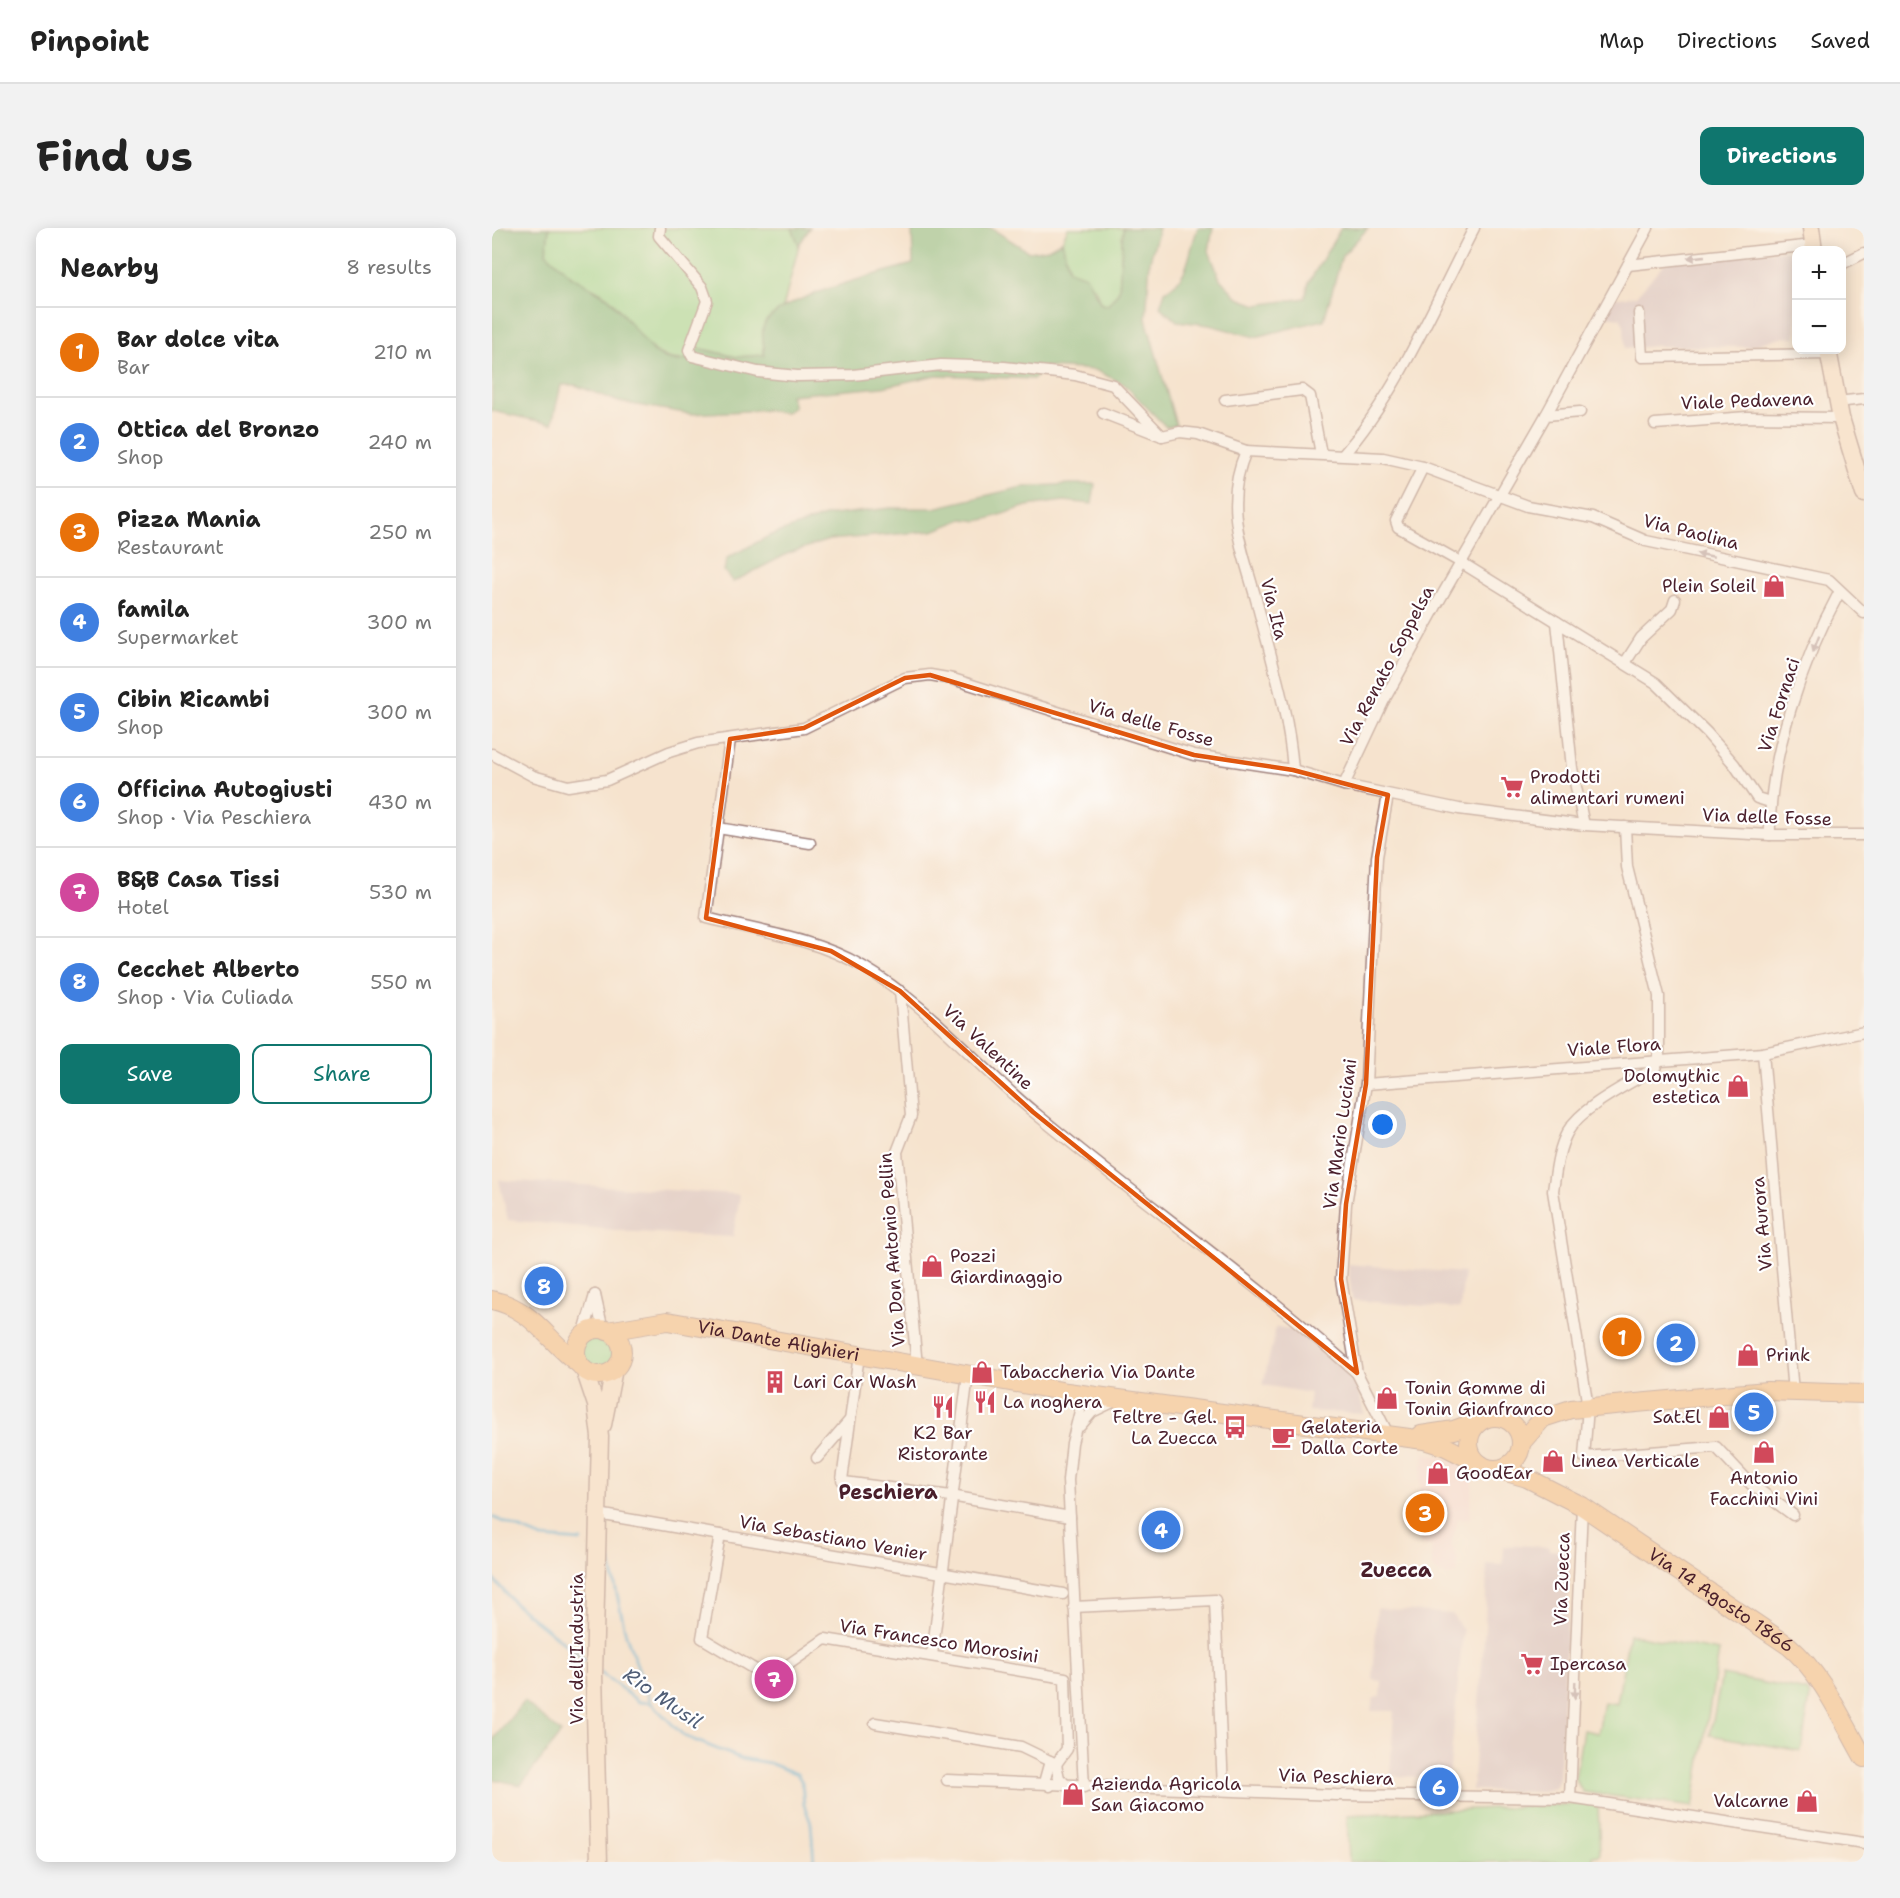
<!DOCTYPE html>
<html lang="en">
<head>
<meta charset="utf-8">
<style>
	body { margin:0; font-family:"Shantell Sans",sans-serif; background:#f2f2f2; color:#222 }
	.controls { position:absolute; right:18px; top:18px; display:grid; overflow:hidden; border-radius:12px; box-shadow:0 3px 15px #0003 }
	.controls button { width:54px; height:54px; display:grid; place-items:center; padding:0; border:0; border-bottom:2px solid #e0e0e0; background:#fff; color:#222; font:30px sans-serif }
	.you { position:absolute; left:891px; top:897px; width:21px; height:21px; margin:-15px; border:4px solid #fff; border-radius:50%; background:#1a73e8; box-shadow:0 0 0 9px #1a73e833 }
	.badge { display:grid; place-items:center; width:39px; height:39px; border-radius:50%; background:#0f766e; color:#fff; font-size:20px; font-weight:700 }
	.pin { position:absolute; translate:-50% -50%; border:3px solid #fff; box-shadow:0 2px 6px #0006 }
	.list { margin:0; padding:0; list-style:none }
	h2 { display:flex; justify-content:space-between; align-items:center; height:78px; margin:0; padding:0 24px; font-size:26px }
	h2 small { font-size:20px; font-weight:400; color:#767676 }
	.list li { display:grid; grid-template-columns:39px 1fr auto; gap:18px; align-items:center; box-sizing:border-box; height:90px; padding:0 24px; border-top:2px solid #e0e0e0 }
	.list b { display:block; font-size:22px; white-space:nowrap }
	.list p { margin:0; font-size:20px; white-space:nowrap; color:#767676 }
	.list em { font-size:20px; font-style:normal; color:#767676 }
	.actions { display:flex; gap:12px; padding:18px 24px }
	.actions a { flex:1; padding:14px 0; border:2px solid #0f766e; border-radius:12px; text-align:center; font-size:21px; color:#0f766e }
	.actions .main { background:#0f766e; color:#fff }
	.map { position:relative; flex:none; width:1372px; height:1634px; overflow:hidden; border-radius:12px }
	header { display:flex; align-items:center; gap:36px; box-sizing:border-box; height:84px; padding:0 30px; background:#fff; border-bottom:2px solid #e0e0e0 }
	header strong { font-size:28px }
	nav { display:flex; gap:33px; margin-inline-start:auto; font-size:21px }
	.intro { display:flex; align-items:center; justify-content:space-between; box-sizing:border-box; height:144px; padding:0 36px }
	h1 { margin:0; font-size:42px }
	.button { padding:15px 27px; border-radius:12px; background:#0f766e; color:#fff; font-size:21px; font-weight:700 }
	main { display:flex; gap:36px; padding:0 36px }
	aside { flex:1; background:#fff; border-radius:12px; box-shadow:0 3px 15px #0003 }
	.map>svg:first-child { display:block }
	.built { fill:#f7d0ce }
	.industrial { fill:#d2bec4 }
	.green { fill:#9ade96; stroke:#727e60; stroke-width:1.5 }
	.forest { fill:#7bbd7f; stroke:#626e55; stroke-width:1.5 }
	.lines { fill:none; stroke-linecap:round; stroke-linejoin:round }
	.stream { stroke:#57abd3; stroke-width:3 }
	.street-casing { stroke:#a0817c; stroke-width:13 }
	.secondary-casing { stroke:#a0817c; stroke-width:19 }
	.primary-casing { stroke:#a0817c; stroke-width:20 }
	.street { stroke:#fff; stroke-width:10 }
	.secondary { stroke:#fbe5cf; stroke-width:16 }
	.primary { stroke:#f6be86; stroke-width:18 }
	.oneway { fill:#ae9aa0 }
	.marked { fill:none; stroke:#e0560e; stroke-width:4.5; stroke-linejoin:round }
	.labels { text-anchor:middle; stroke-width:4.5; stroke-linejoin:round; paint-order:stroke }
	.street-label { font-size:18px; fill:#4a1f2b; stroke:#fff }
	.poi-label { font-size:18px; fill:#4a1f2b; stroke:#fff; text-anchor:start }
	.neighbourhood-label { font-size:20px; font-weight:bold; fill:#4a1f2b; stroke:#fff }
	.water-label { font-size:20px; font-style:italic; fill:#505e77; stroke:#fff }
</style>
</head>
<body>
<header>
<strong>Pinpoint</strong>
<nav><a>Map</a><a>Directions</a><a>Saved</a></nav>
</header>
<div class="intro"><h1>Find us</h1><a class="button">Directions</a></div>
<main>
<aside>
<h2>Nearby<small>8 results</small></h2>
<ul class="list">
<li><span class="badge" style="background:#e8710a">1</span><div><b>Bar dolce vita</b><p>Bar</p></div><em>210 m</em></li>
<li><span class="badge" style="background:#3f7fe0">2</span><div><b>Ottica del Bronzo</b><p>Shop</p></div><em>240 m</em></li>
<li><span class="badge" style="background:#e8710a">3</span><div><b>Pizza Mania</b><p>Restaurant</p></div><em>250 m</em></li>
<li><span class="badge" style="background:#3f7fe0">4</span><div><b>famila</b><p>Supermarket</p></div><em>300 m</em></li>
<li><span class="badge" style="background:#3f7fe0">5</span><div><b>Cibin Ricambi</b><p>Shop</p></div><em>300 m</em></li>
<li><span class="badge" style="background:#3f7fe0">6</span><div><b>Officina Autogiusti</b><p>Shop · Via Peschiera</p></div><em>430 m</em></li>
<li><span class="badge" style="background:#d1479c">7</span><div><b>B&amp;B Casa Tissi</b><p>Hotel</p></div><em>530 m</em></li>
<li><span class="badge" style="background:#3f7fe0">8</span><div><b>Cecchet Alberto</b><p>Shop · Via Culiada</p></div><em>550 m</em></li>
</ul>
<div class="actions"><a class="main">Save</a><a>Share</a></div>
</aside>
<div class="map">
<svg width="1372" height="1634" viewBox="0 0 1372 1634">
	<rect width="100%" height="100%" fill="#fff"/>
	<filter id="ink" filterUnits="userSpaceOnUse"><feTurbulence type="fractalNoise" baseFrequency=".0167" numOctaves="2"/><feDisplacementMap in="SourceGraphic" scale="12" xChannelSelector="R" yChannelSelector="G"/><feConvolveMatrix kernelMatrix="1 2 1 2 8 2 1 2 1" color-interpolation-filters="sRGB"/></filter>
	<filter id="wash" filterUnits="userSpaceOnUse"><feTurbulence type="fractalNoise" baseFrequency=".008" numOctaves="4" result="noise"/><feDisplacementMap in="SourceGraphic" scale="24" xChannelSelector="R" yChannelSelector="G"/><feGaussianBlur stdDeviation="1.35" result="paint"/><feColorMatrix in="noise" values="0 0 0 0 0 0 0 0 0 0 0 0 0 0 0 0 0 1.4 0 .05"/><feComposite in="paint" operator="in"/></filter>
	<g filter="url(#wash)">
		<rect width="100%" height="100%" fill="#f6e3ce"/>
		<polygon class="built" points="933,1225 963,1233 982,1244 977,1292 966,1290 959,1316 965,1331 965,1345 956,1348 946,1345 940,1340 940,1318 928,1317 928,1250"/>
		<g class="industrial">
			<polygon points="1304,22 1304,109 1285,110 1257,119 1163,118 1133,121 1132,97 1128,90 1106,87 1113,71 1144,68 1178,29"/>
			<polygon points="7,952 243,966 248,967 241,1009 144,1004 16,992"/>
			<polygon points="856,1036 972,1045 968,1081 860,1072"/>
			<polygon points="784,1099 818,1104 863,1147 872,1186 816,1183 818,1165 771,1157"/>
			<polygon points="1026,1317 1057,1319 1057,1322 1079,1324 1067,1551 1063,1560 1048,1564 980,1562 993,1399 995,1336 1011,1337 1012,1319"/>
			<polygon points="885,1380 960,1386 971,1402 957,1550 898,1548 902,1483 879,1483 881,1471 889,1468 890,1453 881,1452"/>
		</g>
		<g class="green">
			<path d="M57,0h243l7,17 -16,63 -18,14 -2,8 1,25 -27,2 -48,-11 -2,13c-37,7 -55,-38 -77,-60 -10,-9 -25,-14 -36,-21 -10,-7 -19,-17 -28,-25z"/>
			<polygon points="576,0 631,0 627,63 616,77 609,76 603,61 577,42 570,13"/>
			<circle cx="107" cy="1124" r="21"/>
			<polygon points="1137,1406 1227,1423 1201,1579 1091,1564 1083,1551 1091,1502 1106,1505 1112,1474 1125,1476"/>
			<polygon points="1230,1447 1315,1463 1318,1468 1309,1523 1218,1507"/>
			<polygon points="1106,1575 1108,1627 1101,1628 1101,1634 857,1634 855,1587"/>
		</g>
		<g class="forest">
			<polygon points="0,0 57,0 54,25 80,49 117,70 161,123 173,130 186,133 200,130 290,147 441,140 551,143 542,151 444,147 391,159 298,167 302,179 293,185 273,182 199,186 127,174 83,157 69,157 60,196 0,183"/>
			<polygon points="300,0 318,0 307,17"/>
			<path d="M420,0h79l38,24 19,-3 14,-8 7,29 17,6 15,28 7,1 11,-14 4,-63h36l-9,33 -4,58 30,106 -10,2 -42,-43 -29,-14 -83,-5 -177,9 -93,-7 -46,-11 -8,-10 49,11 27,-2c2,-10 -5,-21 1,-32 15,-26 117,-50 148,-59z"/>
			<path d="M706,0h15l-4,23 11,28 18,19 19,7 48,-7 4,-16 32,-54h27l-26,28 -18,64 -69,17 -46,-12 -32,-4 -17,-14 5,-16c27,-15 22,-38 33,-63z"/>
			<polygon points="577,256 603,256 600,276 572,273 535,278 499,290 486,293 471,291 441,303 337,312 297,325 241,354 232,343 235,330 277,308 333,288 398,280 442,280 530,259"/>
			<polygon points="32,1473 69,1505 29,1557 0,1551 0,1513"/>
		</g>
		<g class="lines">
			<g class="stream">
				<polyline points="0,1289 50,1310 89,1313"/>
				<polyline points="114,1316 134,1407 159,1475"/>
				<polyline points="0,1349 22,1375 97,1435"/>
				<polyline points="109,1445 147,1474 159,1475 192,1508 248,1530 277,1535 305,1546 310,1554 312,1577 319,1595 322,1634"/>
			</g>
		</g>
	</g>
	<g filter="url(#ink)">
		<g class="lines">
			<g class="street-casing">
				<g id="street">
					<polyline points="168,0 167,8 210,59 215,73 197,122 200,128 266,144 305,148 361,147 449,137 512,139 583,147 621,157 670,208"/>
					<polyline points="1350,36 1372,25"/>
					<polyline points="1136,37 1321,17"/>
					<polyline points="1147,85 1150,129 1337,126"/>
					<polyline points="733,172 810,162 818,168 829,226"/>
					<polyline points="1345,174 1372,171"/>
					<polyline points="611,185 670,208 688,204 706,206 754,223"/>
					<polyline points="1054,187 1156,0"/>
					<polyline points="1163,196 1255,189 1349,190"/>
					<path d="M851,227c54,-61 93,-154 131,-227"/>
					<polyline points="931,239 904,293 906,299 970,335 1164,455 1215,505 1242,536 1265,570 1278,574"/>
					<polyline points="1065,394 1080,540 1092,597"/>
					<polyline points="1133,435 1149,410 1180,381 1183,372"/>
					<path d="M238,511l-24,179c52,13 110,21 156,48 67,39 114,99 173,147 106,88 219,168 322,260"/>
					<polyline points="0,526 41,548 76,558 115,552 177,524 206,515 312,500 413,450 438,447 461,451 702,527 801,542 852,557 967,581 1092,597 1278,607 1372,607"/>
					<path d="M801,542c-4,-56 -22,-112 -36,-167 -14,-53 -35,-97 -11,-152l137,7 40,9 105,39 65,12 53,23 183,39 35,33"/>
					<polyline points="852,557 891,474 944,378 1054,187 1088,184"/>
					<polyline points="896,567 885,629 874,856 854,976 849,1051 865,1145 896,1206"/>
					<path d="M1133,599l2,40 32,129v64l-4,8c-24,15 -73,38 -87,63 -10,18 -12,39 -15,60l35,216 -4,50 132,-10 35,37 42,31"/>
					<polyline points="226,600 318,615"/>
					<path d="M1278,607c-2,-77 33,-176 70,-244"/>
					<polyline points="408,763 419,888 405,924 425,1138"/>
					<polyline points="1271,825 1301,1164"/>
					<polyline points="874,856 1271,825 1372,804"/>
					<polyline points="103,1067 111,1102"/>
					<polyline points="91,1107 103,1067"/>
					<polyline points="367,1127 350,1252 352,1254 459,1268 578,1289"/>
					<polyline points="577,1166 585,1174 588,1183 580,1215 576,1252 592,1559"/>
					<polyline points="588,1198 600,1184 623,1173"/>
					<polyline points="325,1230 357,1193"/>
					<polyline points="106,1286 571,1366"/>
					<polyline points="228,1307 210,1410 277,1450 333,1411 573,1450 575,1521 564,1536"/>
					<polyline points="582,1379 723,1372 731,1561"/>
					<polyline points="440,1427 476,1147"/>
					<polyline points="383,1495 529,1519 564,1536 567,1550 575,1558"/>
					<polyline points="558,1533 553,1551 558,1558"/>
					<polyline points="455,1552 844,1567 1078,1570 1372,1615"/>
					<polyline points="1078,1570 1090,1278"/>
				</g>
			</g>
			<g class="secondary-casing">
				<g id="secondary">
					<polyline points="1319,0 1322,22"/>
					<polyline points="1336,122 1349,190 1372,266"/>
					<polyline points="92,1141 104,1177 108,1209 102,1446 107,1634"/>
					<polyline points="111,1197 122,1141"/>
				</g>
			</g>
			<g class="primary-casing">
				<g id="primary">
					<path d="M0,1072c42,9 55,41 87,64"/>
					<circle cx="107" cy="1124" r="23"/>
					<path id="s1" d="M115,1103l60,-10 400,71 357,48 22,7 34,17"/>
					<circle cx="1003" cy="1215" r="26"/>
					<polyline points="929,1207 962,1202 989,1192"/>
					<polyline points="1029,1215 1051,1190 1079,1181 1275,1163 1372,1166"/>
					<path id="s2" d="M1004,1241l31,9 55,28 207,140c34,29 53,74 75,112"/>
				</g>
			</g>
			<use href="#street" class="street"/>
			<use href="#secondary" class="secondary"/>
			<use href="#primary" class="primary"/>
		</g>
		<defs><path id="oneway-solid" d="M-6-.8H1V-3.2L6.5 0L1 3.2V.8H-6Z" transform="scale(1.5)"/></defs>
		<g class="oneway">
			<use href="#oneway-solid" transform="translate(1204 29) rotate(174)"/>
			<use href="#oneway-solid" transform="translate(1213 327) rotate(-169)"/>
			<use href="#oneway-solid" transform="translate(1324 416) rotate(111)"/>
			<use href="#oneway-solid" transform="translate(1083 1462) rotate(92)"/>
		</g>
	</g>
	<path d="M0 0H1372V1634H0ZM438,447l264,80 99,15 95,25 -11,62 -11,227 -20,120 -5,75 16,94 -324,-261 -133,-121 -69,-40 -125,-33 24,-179 74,-11 101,-50z" fill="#f6e3ce" fill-opacity=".55" fill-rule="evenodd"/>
	<path class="marked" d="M438,447l264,80 99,15 95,25 -11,62 -11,227 -20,120 -5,75 16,94 -324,-261 -133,-121 -69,-40 -125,-33 24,-179 74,-11 101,-50z"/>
	<defs>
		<g id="shop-bare" transform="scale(1.8)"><path d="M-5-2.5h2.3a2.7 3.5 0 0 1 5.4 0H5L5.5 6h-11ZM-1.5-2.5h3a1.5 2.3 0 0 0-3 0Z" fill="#d1495b" stroke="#fff" stroke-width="2.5" paint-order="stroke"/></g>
		<g id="supermarket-bare" transform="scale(1.8)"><path d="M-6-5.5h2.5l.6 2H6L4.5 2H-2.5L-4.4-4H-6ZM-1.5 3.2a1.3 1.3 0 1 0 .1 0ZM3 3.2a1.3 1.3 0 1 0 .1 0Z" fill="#d1495b" stroke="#fff" stroke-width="2.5" paint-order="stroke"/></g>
		<g id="building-bare" transform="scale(1.8)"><path d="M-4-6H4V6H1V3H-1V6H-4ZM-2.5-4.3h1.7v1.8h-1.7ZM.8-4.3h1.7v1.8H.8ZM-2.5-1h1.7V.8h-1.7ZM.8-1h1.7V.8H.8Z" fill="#d1495b" stroke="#fff" stroke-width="2.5" paint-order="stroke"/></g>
		<g id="restaurant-bare" transform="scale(1.8)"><path d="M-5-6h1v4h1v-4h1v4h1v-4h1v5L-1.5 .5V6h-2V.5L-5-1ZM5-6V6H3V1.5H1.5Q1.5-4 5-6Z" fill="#d1495b" stroke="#fff" stroke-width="2.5" paint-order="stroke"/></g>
		<g id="bus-bare" transform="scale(1.8)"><path d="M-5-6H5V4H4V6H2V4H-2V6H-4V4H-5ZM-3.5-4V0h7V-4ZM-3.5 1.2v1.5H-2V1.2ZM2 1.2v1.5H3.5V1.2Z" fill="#d1495b" stroke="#fff" stroke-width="2.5" paint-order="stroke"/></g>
		<g id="cafe-bare" transform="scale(1.8)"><path d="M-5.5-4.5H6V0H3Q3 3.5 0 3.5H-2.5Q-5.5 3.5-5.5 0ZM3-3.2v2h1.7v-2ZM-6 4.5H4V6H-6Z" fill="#d1495b" stroke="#fff" stroke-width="2.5" paint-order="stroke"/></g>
	</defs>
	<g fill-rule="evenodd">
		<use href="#shop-bare" x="1282" y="358"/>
		<use href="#supermarket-bare" x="1020" y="559"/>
		<use href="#shop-bare" x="1246" y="858"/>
		<use href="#shop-bare" x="440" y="1038"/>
		<use href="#shop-bare" x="1256" y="1127"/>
		<use href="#shop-bare" x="490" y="1144"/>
		<use href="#building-bare" x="283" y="1154"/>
		<use href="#shop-bare" x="895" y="1170"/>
		<use href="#restaurant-bare" x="493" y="1174"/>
		<use href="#restaurant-bare" x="451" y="1179"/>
		<use href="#shop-bare" x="1227" y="1189"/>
		<use href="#bus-bare" x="743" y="1199"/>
		<use href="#cafe-bare" x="791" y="1209"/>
		<use href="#shop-bare" x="1272" y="1224"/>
		<use href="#shop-bare" x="1061" y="1233"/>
		<use href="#shop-bare" x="946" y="1245"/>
		<use href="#supermarket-bare" x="1040" y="1436"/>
		<use href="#shop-bare" x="581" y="1566"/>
		<use href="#shop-bare" x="1315" y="1573"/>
	</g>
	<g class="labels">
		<g class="street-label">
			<text transform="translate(1255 173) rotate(-2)" y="6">Viale Pedavena</text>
			<text transform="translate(1199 304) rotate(14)" y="6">Via Paolina</text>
			<text transform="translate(782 381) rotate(76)" y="6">Via Ita</text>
			<text transform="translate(895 438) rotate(-62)" y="6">Via Renato Soppelsa</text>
			<text transform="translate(1287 477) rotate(-72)" y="6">Via Fornaci</text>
			<text transform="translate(659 495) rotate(16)" y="6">Via delle Fosse</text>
			<text transform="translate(1275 589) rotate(2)" y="6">Via delle Fosse</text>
			<text transform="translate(496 819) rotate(43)" y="6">Via Valentine</text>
			<text transform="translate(1122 819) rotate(-4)" y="6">Viale Flora</text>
			<text transform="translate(848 906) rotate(-82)" y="6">Via Mario Luciani</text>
			<text transform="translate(1270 996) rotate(-95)" y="6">Via Aurora</text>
			<text transform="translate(400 1022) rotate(-94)" y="6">Via Don Antonio Pellin</text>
			<text dy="6" stroke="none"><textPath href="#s1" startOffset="174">Via Dante Alighieri</textPath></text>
			<text transform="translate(341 1310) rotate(10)" y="6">Via Sebastiano Venier</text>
			<text transform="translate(1070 1351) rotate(-88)" y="6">Via Zuecca</text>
			<text dy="6" stroke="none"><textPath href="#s2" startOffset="262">Via 14 Agosto 1866</textPath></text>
			<text transform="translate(447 1413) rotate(9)" y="6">Via Francesco Morosini</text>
			<text transform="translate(85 1421) rotate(-90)" y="6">Via dell'Industria</text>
			<text transform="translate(844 1549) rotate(2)" y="6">Via Peschiera</text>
		</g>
		<g class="poi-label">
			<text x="1264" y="364" text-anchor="end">Plein Soleil</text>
			<text x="1038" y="555">Prodotti<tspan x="1038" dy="21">alimentari rumeni</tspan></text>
			<text x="1228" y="854" text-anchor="end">Dolomythic<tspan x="1228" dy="21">estetica</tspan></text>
			<text x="458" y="1034">Pozzi<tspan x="458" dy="21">Giardinaggio</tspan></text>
			<text x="1274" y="1133">Prink</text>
			<text x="508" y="1150">Tabaccheria Via Dante</text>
			<text x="301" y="1160">Lari Car Wash</text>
			<text x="913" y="1166">Tonin Gomme di<tspan x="913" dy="21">Tonin Gianfranco</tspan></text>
			<text x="511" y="1180">La noghera</text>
			<text x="725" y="1195" text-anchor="end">Feltre - Gel.<tspan x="725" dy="21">La Zuecca</tspan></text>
			<text x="1209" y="1195" text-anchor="end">Sat.El</text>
			<text x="809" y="1205">Gelateria<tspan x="809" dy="21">Dalla Corte</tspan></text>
			<text x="451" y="1211" text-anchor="middle">K2 Bar<tspan x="451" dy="21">Ristorante</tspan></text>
			<text x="1079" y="1239">Linea Verticale</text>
			<text x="964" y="1251">GoodEar</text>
			<text x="1272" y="1256" text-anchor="middle">Antonio<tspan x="1272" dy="21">Facchini Vini</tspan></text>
			<text x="1058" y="1442">Ipercasa</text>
			<text x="599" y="1562">Azienda Agricola<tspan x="599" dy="21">San Giacomo</tspan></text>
			<text x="1297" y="1579" text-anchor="end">Valcarne</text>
		</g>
		<g class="neighbourhood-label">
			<text x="396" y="1271">Peschiera</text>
			<text x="904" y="1349">Zuecca</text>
		</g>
		<g class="water-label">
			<text transform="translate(171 1470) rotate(35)" y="7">Rio Musil</text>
		</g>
	</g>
</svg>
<div class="controls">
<button>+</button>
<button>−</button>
</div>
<div class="you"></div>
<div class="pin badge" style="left:1130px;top:1109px;background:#e8710a">1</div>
<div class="pin badge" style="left:1184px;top:1115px;background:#3f7fe0">2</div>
<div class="pin badge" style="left:933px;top:1285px;background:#e8710a">3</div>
<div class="pin badge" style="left:669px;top:1302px;background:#3f7fe0">4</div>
<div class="pin badge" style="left:1262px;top:1184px;background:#3f7fe0">5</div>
<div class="pin badge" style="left:947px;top:1559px;background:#3f7fe0">6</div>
<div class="pin badge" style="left:282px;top:1451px;background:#d1479c">7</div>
<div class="pin badge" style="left:52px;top:1058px;background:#3f7fe0">8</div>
</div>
</main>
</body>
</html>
